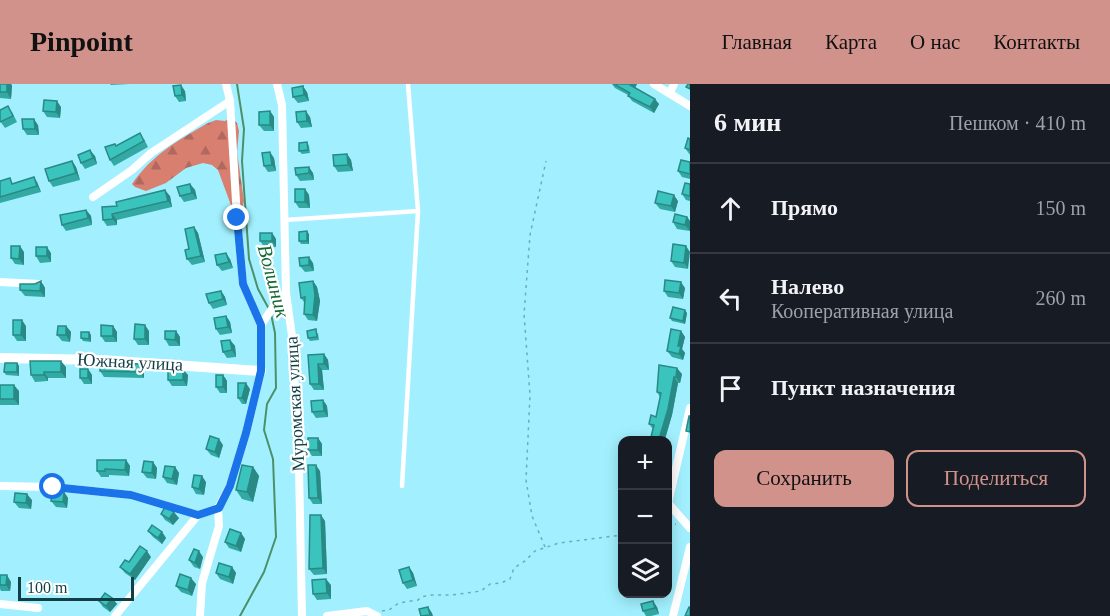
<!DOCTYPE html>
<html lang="ru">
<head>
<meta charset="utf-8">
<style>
	body { margin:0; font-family:"Times New Roman",serif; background:#20242c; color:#f1f3f6 }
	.controls { position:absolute; right:18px; bottom:18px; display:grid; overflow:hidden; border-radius:12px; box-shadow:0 3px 15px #0003 }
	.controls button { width:54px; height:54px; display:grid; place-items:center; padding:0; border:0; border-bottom:2px solid #363941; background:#171b24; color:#f1f3f6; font:30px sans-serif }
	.scale { position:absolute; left:18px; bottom:15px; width:116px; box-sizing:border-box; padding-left:6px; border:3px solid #123f46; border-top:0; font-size:16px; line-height:21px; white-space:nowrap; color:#123f46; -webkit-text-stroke:4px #fff; paint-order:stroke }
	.stop { position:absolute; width:18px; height:18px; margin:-14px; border:4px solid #1a73e8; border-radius:50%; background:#fff }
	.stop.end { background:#1a73e8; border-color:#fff; box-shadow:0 2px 6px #0008 }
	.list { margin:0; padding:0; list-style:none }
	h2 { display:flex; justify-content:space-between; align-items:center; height:78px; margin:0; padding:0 24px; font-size:26px }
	h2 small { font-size:20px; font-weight:400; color:#9ea1a6 }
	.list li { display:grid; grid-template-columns:39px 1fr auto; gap:18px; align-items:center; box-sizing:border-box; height:90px; padding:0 24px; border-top:2px solid #363941 }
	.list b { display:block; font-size:22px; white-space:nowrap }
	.list p { margin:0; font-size:20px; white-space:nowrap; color:#9ea1a6 }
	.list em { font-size:20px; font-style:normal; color:#9ea1a6 }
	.actions { display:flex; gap:12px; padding:18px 24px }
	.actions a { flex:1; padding:14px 0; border:2px solid #d2928c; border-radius:12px; text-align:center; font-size:21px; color:#d2928c }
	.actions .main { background:#d2928c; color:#111 }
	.icon { flex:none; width:33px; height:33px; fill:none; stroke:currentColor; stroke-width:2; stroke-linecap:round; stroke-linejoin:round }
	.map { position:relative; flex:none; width:690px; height:532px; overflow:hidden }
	header { display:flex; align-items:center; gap:36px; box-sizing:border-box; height:84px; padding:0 30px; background:#d2928c; color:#111 }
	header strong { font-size:28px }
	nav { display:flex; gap:33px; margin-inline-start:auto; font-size:21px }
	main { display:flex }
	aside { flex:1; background:#171b24 }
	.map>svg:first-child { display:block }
	.forest { fill:url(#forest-firs) }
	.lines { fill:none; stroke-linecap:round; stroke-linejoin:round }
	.stream { stroke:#4c906a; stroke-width:2 }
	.path { stroke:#6cadb9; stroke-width:1.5; stroke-dasharray:3 4.5; stroke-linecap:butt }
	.service { stroke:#fff; stroke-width:4.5 }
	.minor { stroke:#fff; stroke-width:8 }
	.tertiary { stroke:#fff; stroke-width:10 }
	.wall { fill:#33a9a3 }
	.shaded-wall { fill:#298985 }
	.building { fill:#3bc4be; stroke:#298985; stroke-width:1.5 }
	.route { stroke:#1a73e8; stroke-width:8 }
	.labels { text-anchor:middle; stroke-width:4.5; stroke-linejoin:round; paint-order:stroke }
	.street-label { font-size:18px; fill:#123f46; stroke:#fff }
	.water-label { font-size:20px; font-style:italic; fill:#116832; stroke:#fff }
</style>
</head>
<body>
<header>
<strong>Pinpoint</strong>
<nav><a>Главная</a><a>Карта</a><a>О нас</a><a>Контакты</a></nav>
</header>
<main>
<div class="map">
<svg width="690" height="532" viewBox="0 0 690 532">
	<defs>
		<pattern id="forest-firs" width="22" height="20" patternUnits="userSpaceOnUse" patternTransform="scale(1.5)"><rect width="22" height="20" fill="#d97f70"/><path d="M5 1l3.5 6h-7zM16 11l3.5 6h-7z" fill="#af695e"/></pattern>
	</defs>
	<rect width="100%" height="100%" fill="#a2f0ff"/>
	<path class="forest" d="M231,33l6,6 2,8 -2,21 7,49 -2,8 -3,3 -4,-1 -3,-3 -14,-38 -6,-5 -9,-2 -17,5 -20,15 -20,8 -11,-4 -3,-3c21,-30 45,-43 76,-61l8,-3 9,1z"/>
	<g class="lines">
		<g class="stream">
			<polyline points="237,0 244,45 242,77 249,175 258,205 269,225"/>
			<polyline points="240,532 264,488 276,453 273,375 264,346 267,320 276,304 275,249 271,230"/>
		</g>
		<g class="path">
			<polyline points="668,443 676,440"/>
			<polyline points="545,463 532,432 526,396 530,311 524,230 530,151 546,77"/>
			<polyline points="382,527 389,526 399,519 418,516 421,513 432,511 452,511 481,507 490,500 501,499 510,495 514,484 525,477 535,467 559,459 622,451"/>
		</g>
		<g class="service">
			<polyline points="285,136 418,127 408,0"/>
			<polyline points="402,402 418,127"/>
		</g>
		<g class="minor">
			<polyline points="277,0 282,21 286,209 292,252 299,383 302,532"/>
			<polyline points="654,0 690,22"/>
			<polyline points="670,9 674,0"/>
			<polyline points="93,113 132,86 151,69 230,17"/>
			<polyline points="0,198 39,200"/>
			<polyline points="261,241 276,219 286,209"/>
			<polyline points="690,324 668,419 690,444"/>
			<polyline points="0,402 53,403 131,411 198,431"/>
			<polyline points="198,431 218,424"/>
			<polyline points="0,520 38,524"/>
			<polyline points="115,532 198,431"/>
			<polyline points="200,532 202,499 219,442 218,424 230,402 246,349 261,287 261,241 243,200 237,134 230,17 226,0"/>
			<polyline points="327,532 367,527 377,532"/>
			<polyline points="673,532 690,463"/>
		</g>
		<polyline class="tertiary" points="0,274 102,276 261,287"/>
	</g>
	<g class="wall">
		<polygon points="0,0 12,1 11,15 0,14"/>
		<polygon points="110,0 130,0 111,1"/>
		<polygon points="612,0 637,0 635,4 659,20 654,29 632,17 628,11 615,4"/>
		<polygon points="185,7 186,17 179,18 175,12"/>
		<polygon points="307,8 309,17 298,19 293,13"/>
		<polygon points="61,23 60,34 47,33 43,27"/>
		<polygon points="270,27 274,33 274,47 264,47 259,41"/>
		<polygon points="12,28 17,38 5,44 0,37"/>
		<polygon points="310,33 312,43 301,44 297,38"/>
		<polygon points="38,41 39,51 27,51 23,45"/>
		<polygon points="144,55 148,63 114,82 110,76 116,62"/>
		<polygon points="690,55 690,71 685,64"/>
		<polygon points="307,58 309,62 310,69 302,70 299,67"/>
		<polygon points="347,70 351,76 353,87 338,88 334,82"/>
		<polygon points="95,72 97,80 85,85 81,79"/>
		<polygon points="274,74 276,87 268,88 264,82"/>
		<polygon points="72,77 76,83 80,96 53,103 49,97"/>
		<polygon points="690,78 690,95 682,93 678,87"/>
		<polygon points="313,89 314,96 300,97 296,91"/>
		<polygon points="0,97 13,99 37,98 41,108 0,119"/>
		<polygon points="190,100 195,106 197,115 184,118 180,112"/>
		<polygon points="690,100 690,117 686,116 682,110"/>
		<polygon points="305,105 309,111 310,124 299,124 295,118"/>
		<polygon points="170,112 172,123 117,136 117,141 107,142 103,136 117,122"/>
		<polygon points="678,117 675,128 660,125 655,119"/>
		<polygon points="86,126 91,132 92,141 66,147 62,141"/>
		<polygon points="687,133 690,137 690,147 677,145 673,138"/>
		<polygon points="194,143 198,149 205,178 192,181 187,175"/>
		<polygon points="272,149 276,155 276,163 265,164 260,157"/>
		<polygon points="309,150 309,160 301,160 299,157"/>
		<polygon points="673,160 688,185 675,183 671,177"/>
		<polygon points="24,168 24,181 15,180 11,174"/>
		<polygon points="51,169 51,178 40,179 36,172"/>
		<polygon points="230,175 233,184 222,187 217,181"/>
		<polygon points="313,179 314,187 305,188 300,182"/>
		<polygon points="41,197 45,204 45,213 25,212 20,206"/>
		<polygon points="313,197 317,203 320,217 317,237 308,236 304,230 304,218 301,214"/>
		<polygon points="685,204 683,215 668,213 664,207"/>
		<polygon points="221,207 225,213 227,221 213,225 209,219"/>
		<polygon points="687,229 685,240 672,237 670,234"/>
		<polygon points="226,232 230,238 232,249 220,251 216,245"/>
		<polygon points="26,242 26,257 17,257 13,251"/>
		<polygon points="66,242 71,248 70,258 62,257 57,251"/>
		<polygon points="113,242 117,248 117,258 105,258 101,252"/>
		<polygon points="149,247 149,261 138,261 134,255"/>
		<polygon points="176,247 180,253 180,262 169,262 165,255"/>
		<polygon points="681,247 685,253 682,265 685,269 683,276 672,273 667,267"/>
		<polygon points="89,248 91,251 91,258 83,257 81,254"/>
		<polygon points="318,249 319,256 310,257 308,254"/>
		<polygon points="230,256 235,262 236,273 227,274 223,268"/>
		<polygon points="324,270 328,276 329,286 322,286 324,306 314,306 310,300 308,271"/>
		<polygon points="17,279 19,282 19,292 6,291 4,288"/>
		<polygon points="659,281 682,290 680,299 678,299 672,331 665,355 666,357 650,357 653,345 649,340 656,333 660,313 657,308"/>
		<polygon points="66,283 66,294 48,294 48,297 35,298 31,291"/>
		<polygon points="88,285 92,291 92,300 84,300 80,294"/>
		<polygon points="144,286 144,294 104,293 100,287"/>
		<polygon points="188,291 187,302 172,302 168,296"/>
		<polygon points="223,291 227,297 227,309 220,309 216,303"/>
		<polygon points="0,301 19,307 19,321 0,321"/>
		<polygon points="250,305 246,320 242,320 238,314"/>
		<polygon points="323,316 327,322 328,333 316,334 312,328"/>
		<polygon points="318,354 322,360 322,372 312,372 308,366"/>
		<polygon points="223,361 219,374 211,371 206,365"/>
		<polygon points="126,376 130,382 129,392 109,391 109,393 101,393 97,387"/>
		<polygon points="153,378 157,384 156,395 147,394 142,388"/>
		<polygon points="175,383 179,389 177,401 167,399 163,393"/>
		<polygon points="253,383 259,392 253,418 242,415 236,406"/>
		<polygon points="320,387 322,420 313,420 309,414"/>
		<polygon points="206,398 204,411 196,410 192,403"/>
		<polygon points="64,408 68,414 67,424 56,423 51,417"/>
		<polygon points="32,416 31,425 19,424 14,418"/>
		<polygon points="161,430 179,434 173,441 165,436"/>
		<polygon points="325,437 327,490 314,491 309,485"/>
		<polygon points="148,447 162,448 166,454 162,460 153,453"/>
		<polygon points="241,449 245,455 241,468 229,464 225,458"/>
		<polygon points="151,473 135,496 125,489 120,483 129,478"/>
		<polygon points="203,473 200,485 194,483 189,476"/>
		<polygon points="232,483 236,489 233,500 220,495 216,489"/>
		<polygon points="409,483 413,489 417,502 407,505 403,499"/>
		<polygon points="0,491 11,498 10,507 1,507 0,505"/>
		<polygon points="196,500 192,512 181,508 176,502"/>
		<polygon points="331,501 331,515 317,516 313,510"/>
		<polygon points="112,514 117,520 110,528 103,523 99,517"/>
		<polygon points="657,523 659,530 651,532 646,532 643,527"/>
	</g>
	<g class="shaded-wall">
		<polygon points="7,0 11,0 12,1 11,15 7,8"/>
		<polygon points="630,0 637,0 633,7 630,1"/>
		<polygon points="181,1 185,7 186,17 182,11"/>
		<polygon points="303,2 307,8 309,17 304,11"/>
		<polygon points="655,15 659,20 654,29 650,23"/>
		<polygon points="57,17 61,23 60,34 56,28"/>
		<polygon points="270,27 274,33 274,47 270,41"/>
		<polygon points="306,27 310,33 312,43 307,37"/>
		<polygon points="34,35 38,41 39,51 35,45"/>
		<polygon points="90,66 95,72 97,80 93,74"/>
		<polygon points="270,68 274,74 276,87 272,81"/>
		<polygon points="347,70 351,76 353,87 348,81"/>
		<polygon points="72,77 76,83 80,96 76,89"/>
		<polygon points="309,83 313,89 314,96 309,89"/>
		<polygon points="34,93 37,98 41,108 37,102"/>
		<polygon points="190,100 195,106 197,115 192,109"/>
		<polygon points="305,105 309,111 310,124 305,118"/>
		<polygon points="165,106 170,112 172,123 168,117"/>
		<polygon points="674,111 678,117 675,128 671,122"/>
		<polygon points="86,126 91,132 92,141 88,134"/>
		<polygon points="112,130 117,136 117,141 113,135"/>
		<polygon points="687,133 690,137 690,147 685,141"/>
		<polygon points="194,143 198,149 205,178 201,172"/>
		<polygon points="307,147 309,150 309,160 307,157"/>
		<polygon points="272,149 276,155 276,163 272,157"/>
		<polygon points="20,162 24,168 24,181 19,175"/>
		<polygon points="686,162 690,168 688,185 684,179"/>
		<polygon points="47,163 51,169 51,178 47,172"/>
		<polygon points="226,169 230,175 233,184 229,178"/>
		<polygon points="309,173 313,179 314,187 309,181"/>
		<polygon points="41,197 45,204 45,213 40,207"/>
		<polygon points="313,197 317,203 320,217 317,237 313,231"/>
		<polygon points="681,198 685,204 683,215 679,209"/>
		<polygon points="221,207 225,213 227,221 223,215"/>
		<polygon points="685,226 687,229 685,240 683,237"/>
		<polygon points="226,232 230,238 232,249 228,243"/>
		<polygon points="22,236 26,242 26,257 21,251"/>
		<polygon points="145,241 149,247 149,261 145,255"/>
		<polygon points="66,242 71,248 70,258 66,251"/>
		<polygon points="113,242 117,248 117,258 113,252"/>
		<polygon points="176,247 180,253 180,262 175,256"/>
		<polygon points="681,247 685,253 682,265 685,269 683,276 679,270 678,262"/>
		<polygon points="89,248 91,251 91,258 89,255"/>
		<polygon points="230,256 235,262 236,273 232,266"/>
		<polygon points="324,270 328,276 329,286 324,280"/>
		<polygon points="61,277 66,283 66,294 61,288"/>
		<polygon points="17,279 19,282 19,292 17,288"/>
		<polygon points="140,280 144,286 144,294 140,288"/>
		<polygon points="318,280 322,286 324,306 319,300"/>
		<polygon points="677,284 682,290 680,299 676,293"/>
		<polygon points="88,285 92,291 92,300 88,294"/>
		<polygon points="183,285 188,291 187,302 183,296"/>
		<polygon points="44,288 48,294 48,297 44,291"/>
		<polygon points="223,291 227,297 227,309 223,303"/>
		<polygon points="674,293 678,299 672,331 665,355 666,357 662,357 660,352"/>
		<polygon points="246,299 250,305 246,320 242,314"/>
		<polygon points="14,301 19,307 19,321 14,315"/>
		<polygon points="323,316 327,322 328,333 324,327"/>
		<polygon points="318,354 322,360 322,372 318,366"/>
		<polygon points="219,355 223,361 219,374 215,368"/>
		<polygon points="126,376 130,382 129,392 125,386"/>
		<polygon points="153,378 157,384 156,395 152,389"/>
		<polygon points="316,381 320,387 322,420 318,414"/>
		<polygon points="175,383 179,389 177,401 172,395"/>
		<polygon points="253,383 259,392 253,418 247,408"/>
		<polygon points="202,392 206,398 204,411 199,405"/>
		<polygon points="64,408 68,414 67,424 63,418"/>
		<polygon points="27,410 32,416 31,425 26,419"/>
		<polygon points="174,428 179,434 173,441 169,435"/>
		<polygon points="321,431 325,437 327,490 323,484"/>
		<polygon points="162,448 166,454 162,460 158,454"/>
		<polygon points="241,449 245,455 241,468 236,462"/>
		<polygon points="147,467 151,473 135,496 130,490"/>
		<polygon points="199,467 203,473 200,485 195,479"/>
		<polygon points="232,483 236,489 233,500 229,493"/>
		<polygon points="409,483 413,489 417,502 413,496"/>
		<polygon points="7,491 11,498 10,507 6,501"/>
		<polygon points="191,494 196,500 192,512 188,506"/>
		<polygon points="326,495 331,501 331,515 327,509"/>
		<polygon points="112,514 117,520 110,528 106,522"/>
		<polygon points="653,517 657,523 659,530 655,524"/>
		<polygon points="428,523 432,529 433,532 430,532"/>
	</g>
	<g class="building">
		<rect x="0" y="0" width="7" height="8"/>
		<polygon points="614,0 630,0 630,1 655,15 650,23 628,12 630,9"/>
		<polygon points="688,0 690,0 690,5 686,3"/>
		<polygon points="181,1 182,11 175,12 173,2"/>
		<polygon points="303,2 304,11 293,13 292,4"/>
		<polygon points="44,16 57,17 56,28 43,27"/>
		<polygon points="8,22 13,32 0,38 0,26"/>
		<polygon points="270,27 270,41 259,41 259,28"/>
		<polygon points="306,27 307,37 297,38 296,28"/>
		<polygon points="22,35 34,35 35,45 23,45"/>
		<polygon points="140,49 144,57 110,76 105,63 115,60 116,62"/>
		<polygon points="688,54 690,55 690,66 685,64"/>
		<polygon points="307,58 308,66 299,67 299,59"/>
		<polygon points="90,66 93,74 81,79 78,71"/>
		<polygon points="270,68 272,81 264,82 262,69"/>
		<polygon points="347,70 348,81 334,82 333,71"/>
		<polygon points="681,76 690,78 690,90 678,87"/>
		<polygon points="72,77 76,89 49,97 45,85"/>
		<polygon points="309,83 309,89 296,91 295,84"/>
		<polygon points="34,93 37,102 0,113 0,97 10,94 12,100"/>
		<polygon points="685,99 690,100 690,112 682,110"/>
		<polygon points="190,100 192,109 180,112 177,103"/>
		<rect x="295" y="105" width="10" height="13"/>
		<polygon points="165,106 168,117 112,130 113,135 103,136 102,123 117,122 116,118"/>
		<polygon points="658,107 674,111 671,122 655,119"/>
		<polygon points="86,126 88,134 62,141 60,131"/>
		<polygon points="675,130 687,133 685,141 673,138"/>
		<polygon points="194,143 201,172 187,175 185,166 189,165 185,145"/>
		<polygon points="307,147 307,157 299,157 299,148"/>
		<rect x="260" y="149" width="12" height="8"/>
		<polygon points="673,160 686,162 684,179 671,177"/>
		<polygon points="11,162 20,162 19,175 11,174"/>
		<rect x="36" y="163" width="11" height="9"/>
		<polygon points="226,169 229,178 217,181 215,171"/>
		<polygon points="309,173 309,181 300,182 299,174"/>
		<polygon points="665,196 681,198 679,209 664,207"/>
		<polygon points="41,197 40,207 20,206 20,200 35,200"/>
		<polygon points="313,197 315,211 313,231 304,230 305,213 301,214 299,199"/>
		<polygon points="221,207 223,215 209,219 206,210"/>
		<polygon points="673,223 685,226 683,237 670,234"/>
		<polygon points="226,232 228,243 216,245 214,234"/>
		<polygon points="13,236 22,236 21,251 13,251"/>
		<polygon points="135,240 145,241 145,255 134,255"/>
		<polygon points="101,241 113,242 113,252 101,252"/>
		<polygon points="58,242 66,242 66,251 57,251"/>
		<polygon points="316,245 317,253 308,254 307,247"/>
		<polygon points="671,245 681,247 678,262 681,262 679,270 667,267"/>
		<polygon points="165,247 176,247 175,256 165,255"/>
		<polygon points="81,248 89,248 89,255 81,254"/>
		<polygon points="230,256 232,266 223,268 221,257"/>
		<polygon points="324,270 324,280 318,280 319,300 310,300 308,271"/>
		<polygon points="30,277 61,277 61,288 44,288 44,291 31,291"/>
		<polygon points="100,278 140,280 140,288 100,287"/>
		<polygon points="5,279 17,279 17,288 4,288"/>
		<polygon points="659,281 677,284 676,293 674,293 668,325 660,352 664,353 662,357 650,357 654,341 649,340 651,331 656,333 661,309 657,308"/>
		<rect x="80" y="285" width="8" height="9"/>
		<rect x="168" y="285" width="15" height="11"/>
		<rect x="216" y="291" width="7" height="12"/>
		<polygon points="238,299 246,299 242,314 238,314"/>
		<rect x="0" y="301" width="14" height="14"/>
		<polygon points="323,316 324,327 312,328 311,317"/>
		<polygon points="689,332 690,332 690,348 686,347"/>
		<polygon points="210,352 219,355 215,368 206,365"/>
		<rect x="308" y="354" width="10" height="12"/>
		<polygon points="97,376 126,376 125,386 105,385 105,387 97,387"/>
		<polygon points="144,377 153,378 152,389 142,388"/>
		<polygon points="242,381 253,383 247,408 236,406"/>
		<polygon points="308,381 316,381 318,414 309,414"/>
		<polygon points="165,382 175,383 172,395 163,393"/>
		<polygon points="194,391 202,392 199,405 192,403"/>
		<polygon points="52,407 64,408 63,418 51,417"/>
		<polygon points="15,409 27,410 26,419 14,418"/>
		<polygon points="165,423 174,428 169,435 161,430"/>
		<polygon points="310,431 321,431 323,484 309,485"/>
		<polygon points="152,441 162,448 158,454 148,447"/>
		<polygon points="230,445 241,449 236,462 225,458"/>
		<polygon points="140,462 147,467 130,490 120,483 125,476 129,478"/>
		<polygon points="194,465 199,467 195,479 189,476"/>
		<polygon points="219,479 232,483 229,493 216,489"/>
		<polygon points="409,483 413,496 403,499 399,486"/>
		<polygon points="180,490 191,494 188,506 176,502"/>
		<polygon points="0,491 7,491 6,501 0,501"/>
		<polygon points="326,495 327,509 313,510 312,496"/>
		<polygon points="105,509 112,514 106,522 99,517"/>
		<polygon points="653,517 655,524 643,527 641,520"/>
		<polygon points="428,523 430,531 421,532 419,525"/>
		<polygon points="689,523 690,523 690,532 685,532"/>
	</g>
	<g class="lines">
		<polyline class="route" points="53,403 131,411 198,431 219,424 230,402 246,349 261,287 261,241 243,200 237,134"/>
	</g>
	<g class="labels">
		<g class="street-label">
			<text transform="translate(130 278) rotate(3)" y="6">Южная улица</text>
			<text transform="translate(295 320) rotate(-93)" y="6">Муромская улица</text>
		</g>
		<g class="water-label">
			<text transform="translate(274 197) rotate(75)" y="7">Волшник</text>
		</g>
	</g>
</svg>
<div class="controls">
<button>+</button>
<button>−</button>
<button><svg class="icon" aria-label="layers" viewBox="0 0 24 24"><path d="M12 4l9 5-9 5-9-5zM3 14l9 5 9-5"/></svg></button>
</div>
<div class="scale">100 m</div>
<div class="stop" style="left:53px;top:403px"></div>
<div class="stop end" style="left:237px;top:134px"></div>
</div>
<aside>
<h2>6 мин<small>Пешком · 410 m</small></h2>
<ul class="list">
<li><svg class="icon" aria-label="ahead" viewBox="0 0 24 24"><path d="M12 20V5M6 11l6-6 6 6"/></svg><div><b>Прямо</b></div><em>150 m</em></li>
<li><svg class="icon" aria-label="left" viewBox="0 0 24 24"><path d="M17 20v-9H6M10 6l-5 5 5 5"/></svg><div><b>Налево</b><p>Кооперативная улица</p></div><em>260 m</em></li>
<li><svg class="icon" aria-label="arrive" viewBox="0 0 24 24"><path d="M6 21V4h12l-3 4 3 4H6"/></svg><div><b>Пункт назначения</b></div></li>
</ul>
<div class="actions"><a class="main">Сохранить</a><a>Поделиться</a></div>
</aside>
</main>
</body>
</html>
